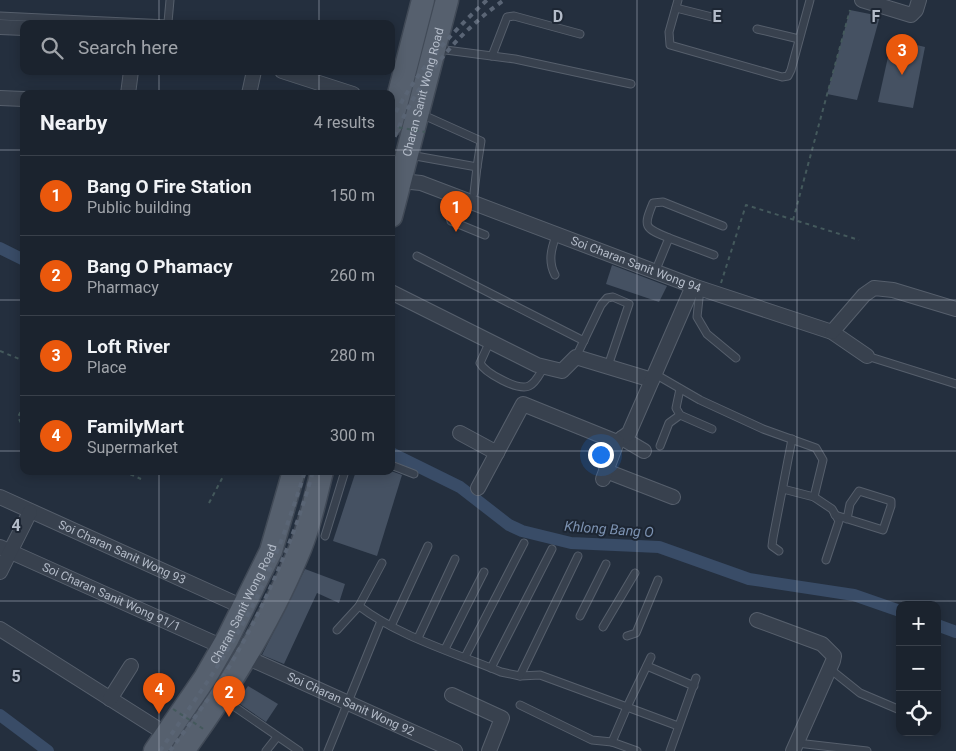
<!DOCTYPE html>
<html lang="en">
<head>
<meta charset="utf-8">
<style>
	body { margin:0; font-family:Roboto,sans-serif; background:#282f3a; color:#f1f3f6 }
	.controls { position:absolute; right:15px; bottom:15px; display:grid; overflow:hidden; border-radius:10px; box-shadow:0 2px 12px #0003 }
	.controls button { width:45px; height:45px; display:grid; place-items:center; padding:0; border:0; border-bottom:1px solid #39404a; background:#1b232e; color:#f1f3f6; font:25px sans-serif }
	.you { position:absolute; left:600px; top:454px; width:18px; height:18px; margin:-12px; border:4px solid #fff; border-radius:50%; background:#1a73e8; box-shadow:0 0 0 8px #1a73e833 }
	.badge { display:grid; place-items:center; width:32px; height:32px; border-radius:50%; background:#ea580c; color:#fff; font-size:16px; font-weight:700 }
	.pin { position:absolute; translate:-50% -41px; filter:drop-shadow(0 1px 2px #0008) }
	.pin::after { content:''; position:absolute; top:26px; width:18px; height:15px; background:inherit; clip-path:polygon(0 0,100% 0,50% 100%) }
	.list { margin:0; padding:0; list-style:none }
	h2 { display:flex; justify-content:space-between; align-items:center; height:65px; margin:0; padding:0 20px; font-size:21px }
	h2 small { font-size:16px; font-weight:400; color:#a0a4aa }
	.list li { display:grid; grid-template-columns:32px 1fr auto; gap:15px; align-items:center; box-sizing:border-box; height:80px; padding:0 20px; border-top:1px solid #39404a }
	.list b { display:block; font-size:19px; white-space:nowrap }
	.list p { margin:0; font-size:16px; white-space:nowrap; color:#a0a4aa }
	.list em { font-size:16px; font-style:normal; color:#a0a4aa }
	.icon { flex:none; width:28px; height:28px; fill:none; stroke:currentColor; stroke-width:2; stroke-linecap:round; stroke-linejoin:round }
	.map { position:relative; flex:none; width:956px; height:751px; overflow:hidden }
	.search { position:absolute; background:#1b232e; box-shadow:0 2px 12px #0003; left:20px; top:20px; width:375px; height:55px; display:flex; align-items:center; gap:12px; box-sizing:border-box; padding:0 18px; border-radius:10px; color:#a0a4aa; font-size:19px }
	.panel { position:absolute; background:#1b232e; box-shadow:0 2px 12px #0003; left:20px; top:90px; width:375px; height:385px; border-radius:10px }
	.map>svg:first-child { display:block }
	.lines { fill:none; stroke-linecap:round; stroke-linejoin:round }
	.canal { stroke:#394c67; stroke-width:12 }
	.building { fill:#455162 }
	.service-casing { stroke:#565f6c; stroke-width:9 }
	.minor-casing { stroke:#565f6c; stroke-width:16 }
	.primary-casing { stroke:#414a57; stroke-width:25 }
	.path { stroke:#44595c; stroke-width:2; stroke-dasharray:4 4; stroke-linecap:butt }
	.service { stroke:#38414e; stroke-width:7 }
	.minor { stroke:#38414e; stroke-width:14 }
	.primary { stroke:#56606e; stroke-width:22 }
	.rail { stroke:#5a6575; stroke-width:4; stroke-dasharray:5 5; stroke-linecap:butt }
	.path-bridge { stroke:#44595c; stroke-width:2; stroke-dasharray:4 4; stroke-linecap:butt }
	.grid { fill:none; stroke:#b4bcc9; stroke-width:1; stroke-opacity:0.55 }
	.labels { text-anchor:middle; stroke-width:4; stroke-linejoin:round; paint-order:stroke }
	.street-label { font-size:12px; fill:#b4bcc9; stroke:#1d2633 }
	.water-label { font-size:14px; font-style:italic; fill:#7c92b1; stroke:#1d2633 }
	.grid-label { font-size:16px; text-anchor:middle; font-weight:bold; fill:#b4bcc9; stroke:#1d2633; stroke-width:4; stroke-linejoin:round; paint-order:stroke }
</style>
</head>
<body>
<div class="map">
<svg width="956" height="751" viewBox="0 0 956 751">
	<rect width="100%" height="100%" fill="#242f3e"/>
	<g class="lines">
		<g class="canal">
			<polyline points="0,248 24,260"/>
			<polyline points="391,453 460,487 509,525 522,531 571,543 659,547 749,579 854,595 900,611"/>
			<polyline points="937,625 956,632"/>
			<polyline points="0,715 48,751"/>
		</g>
	</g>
	<g class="building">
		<polygon points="850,10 880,16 857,100 827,94"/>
		<polygon points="892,39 925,47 913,108 878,102"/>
		<polygon points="612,265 667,286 659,302 606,284"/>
		<polygon points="356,471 391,471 402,475 377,556 333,541"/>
		<polygon points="305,569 345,584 339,603 317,593 284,664 262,655"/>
		<polygon points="248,686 278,704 266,722 237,702"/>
	</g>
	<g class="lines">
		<g class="service-casing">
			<g id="service">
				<polyline points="678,0 669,32 670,45 782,77 788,76 791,70 810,0"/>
				<polyline points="676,8 716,18"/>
				<polyline points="0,16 168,24"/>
				<polyline points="168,22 170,0"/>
				<polyline points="757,29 799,39"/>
				<polyline points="438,49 515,59 631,84"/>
				<polyline points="492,56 507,17 514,16 580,34"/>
				<polyline points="421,114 481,141 477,167"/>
				<polyline points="410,155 477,167 474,193"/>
				<polyline points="451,194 449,214 451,221 485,235"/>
				<polyline points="669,238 714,255"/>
				<polyline points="417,256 584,341"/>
				<path d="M655,272l14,-34c-25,-10 -26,-11 -16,-35l10,-1 60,24"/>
				<path d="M555,275c-7,-13 -4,-26 1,-39"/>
				<polyline points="700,289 697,317 707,334 736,358"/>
				<path d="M490,341l-10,22c5,10 38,28 49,23 7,-3 11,-13 15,-19"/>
				<polyline points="867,356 956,384"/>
				<polyline points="576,357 601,305 607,298 613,297 629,304 608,366"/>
				<polyline points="655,374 700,400 763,429 816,448 823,460 814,497 832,509 839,521 826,560"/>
				<polyline points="680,389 676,408 680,415 712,429"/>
				<polyline points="660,446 669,423 680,415"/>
				<polyline points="391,465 414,474"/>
				<polyline points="783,489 814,497"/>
				<polyline points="835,515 883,530 891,506 891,501 859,491 850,504 847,519"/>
				<polyline points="325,536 345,471"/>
				<polyline points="779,551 772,546 773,538 792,439"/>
				<path d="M382,563l-23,43c39,30 96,47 142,66l19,4 20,-1 87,32 -15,35 25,9"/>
				<polyline points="580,616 606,564"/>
				<polyline points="391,626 428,546"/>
				<polyline points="603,627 635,573"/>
				<polyline points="337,630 359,606"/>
				<polyline points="627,636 636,633 658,580"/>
				<polyline points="418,638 455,559"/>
				<polyline points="445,649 484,572"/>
				<polyline points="465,657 524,543"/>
				<polyline points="651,657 627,707 678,726"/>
				<polyline points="647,666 694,686"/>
				<polyline points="491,668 552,549"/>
				<polyline points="830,669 860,693 900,710"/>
				<polyline points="520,676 578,556"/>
				<polyline points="222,698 299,751"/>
				<polyline points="520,705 592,740 612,742"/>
				<polyline points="797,743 867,751"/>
				<polyline points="266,751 277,737"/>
				<polyline points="328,751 381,621"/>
				<polyline points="670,751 696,678"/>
			</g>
		</g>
		<g class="minor-casing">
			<g id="minor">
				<polyline points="862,0 911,15 916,10 919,0"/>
				<polyline points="0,27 24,28"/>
				<polyline points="282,71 353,94"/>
				<polyline points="128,94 131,71"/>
				<polyline points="249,94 254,71"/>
				<polyline points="0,98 24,99"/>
				<path id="s1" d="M401,181l20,2 272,103 139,46 35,24"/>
				<polyline points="391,292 537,365 562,371 576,357 652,380"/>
				<polyline points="832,332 864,295 874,288 893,290 956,309"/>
				<polyline points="460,433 497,453"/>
				<polyline points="622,438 644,451"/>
				<polyline points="606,471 673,497"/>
				<polyline points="603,479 617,442 629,433 693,286"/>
				<polyline points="478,488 523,404 617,442"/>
				<path id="s2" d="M0,497l243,110"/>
				<path id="s3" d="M0,547l223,100"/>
				<polyline points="0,572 30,512"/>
				<polyline points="757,620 822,644 834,656 833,661 793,751"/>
				<polyline points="0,629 166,734"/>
				<path id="s4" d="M246,657l209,94"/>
				<polyline points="452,695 502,718 489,751"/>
				<polyline points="110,699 131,666"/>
			</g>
		</g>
		<g class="primary-casing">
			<g id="primary">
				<polyline points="391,125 423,0"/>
				<path id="s5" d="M391,216l56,-216"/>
				<path id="s6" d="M155,751l50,-73 23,-40 43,-87 23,-80"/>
				<path d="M183,751c44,-61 85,-125 114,-195 12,-27 18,-57 25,-85"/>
			</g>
		</g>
		<g class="path">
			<polyline points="793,220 850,10"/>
			<polyline points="721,283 746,205 859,240"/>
			<polyline points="0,351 24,361"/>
			<polyline points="24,405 18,417 24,429"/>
			<polyline points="123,471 141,479"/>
			<polyline points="209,503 226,471"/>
		</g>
		<use href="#service" class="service"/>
		<use href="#minor" class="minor"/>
		<use href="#primary" class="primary"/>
		<g class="rail">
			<path d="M391,121c25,-49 56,-84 96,-121"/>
			<path d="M391,146c22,-59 62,-110 113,-146"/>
			<path d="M160,751c29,-43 60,-85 85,-131 26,-47 44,-98 60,-149"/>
			<path d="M170,751c18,-25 37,-49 53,-74 37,-60 72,-138 90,-206"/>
		</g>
		<g class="path-bridge">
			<polyline points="391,126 425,132"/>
			<polyline points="173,709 205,730"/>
		</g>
	</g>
	<path class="grid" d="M159,0v24M319,0v24M478,0v751M637,0v751M797,0v751M159,71v23M319,71v23M0,150h24M391,150h565M0,300h24M391,300h565M0,451h24M391,451h565M159,471v280M319,471v280M0,601h956"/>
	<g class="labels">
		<g class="street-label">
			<text dy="4" stroke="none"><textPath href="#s5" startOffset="128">Charan Sanit Wong Road</textPath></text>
			<text dy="4" stroke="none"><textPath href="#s1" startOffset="250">Soi Charan Sanit Wong 94</textPath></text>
			<text dy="4" stroke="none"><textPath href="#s2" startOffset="134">Soi Charan Sanit Wong 93</textPath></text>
			<text dy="4" stroke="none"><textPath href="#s3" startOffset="122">Soi Charan Sanit Wong 91/1</textPath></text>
			<text dy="4" stroke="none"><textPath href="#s6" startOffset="172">Charan Sanit Wong Road</textPath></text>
			<text dy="4" stroke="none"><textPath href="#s4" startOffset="115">Soi Charan Sanit Wong 92</textPath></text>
		</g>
		<g class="water-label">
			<text transform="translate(609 529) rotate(4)" y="5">Khlong Bang O</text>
		</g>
	</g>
	<g class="grid-label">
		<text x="558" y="22">D</text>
		<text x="717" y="22">E</text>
		<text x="876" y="22">F</text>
		<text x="16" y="531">4</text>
		<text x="16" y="682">5</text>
	</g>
</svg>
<div class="controls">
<button>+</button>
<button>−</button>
<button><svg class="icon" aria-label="locate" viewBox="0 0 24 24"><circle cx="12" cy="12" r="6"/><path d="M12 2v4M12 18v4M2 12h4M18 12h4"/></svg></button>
</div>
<div class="you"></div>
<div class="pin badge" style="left:456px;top:232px">1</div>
<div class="pin badge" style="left:229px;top:717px">2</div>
<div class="pin badge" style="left:902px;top:75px">3</div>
<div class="pin badge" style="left:159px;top:714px">4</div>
<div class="search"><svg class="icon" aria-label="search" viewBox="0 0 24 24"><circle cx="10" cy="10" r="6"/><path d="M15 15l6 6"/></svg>Search here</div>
<section class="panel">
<h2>Nearby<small>4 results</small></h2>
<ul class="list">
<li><span class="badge">1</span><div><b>Bang O Fire Station</b><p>Public building</p></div><em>150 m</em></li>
<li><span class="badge">2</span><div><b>Bang O Phamacy</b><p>Pharmacy</p></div><em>260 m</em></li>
<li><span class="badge">3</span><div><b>Loft River</b><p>Place</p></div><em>280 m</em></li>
<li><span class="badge">4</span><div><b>FamilyMart</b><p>Supermarket</p></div><em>300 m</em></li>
</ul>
</section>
</div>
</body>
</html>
